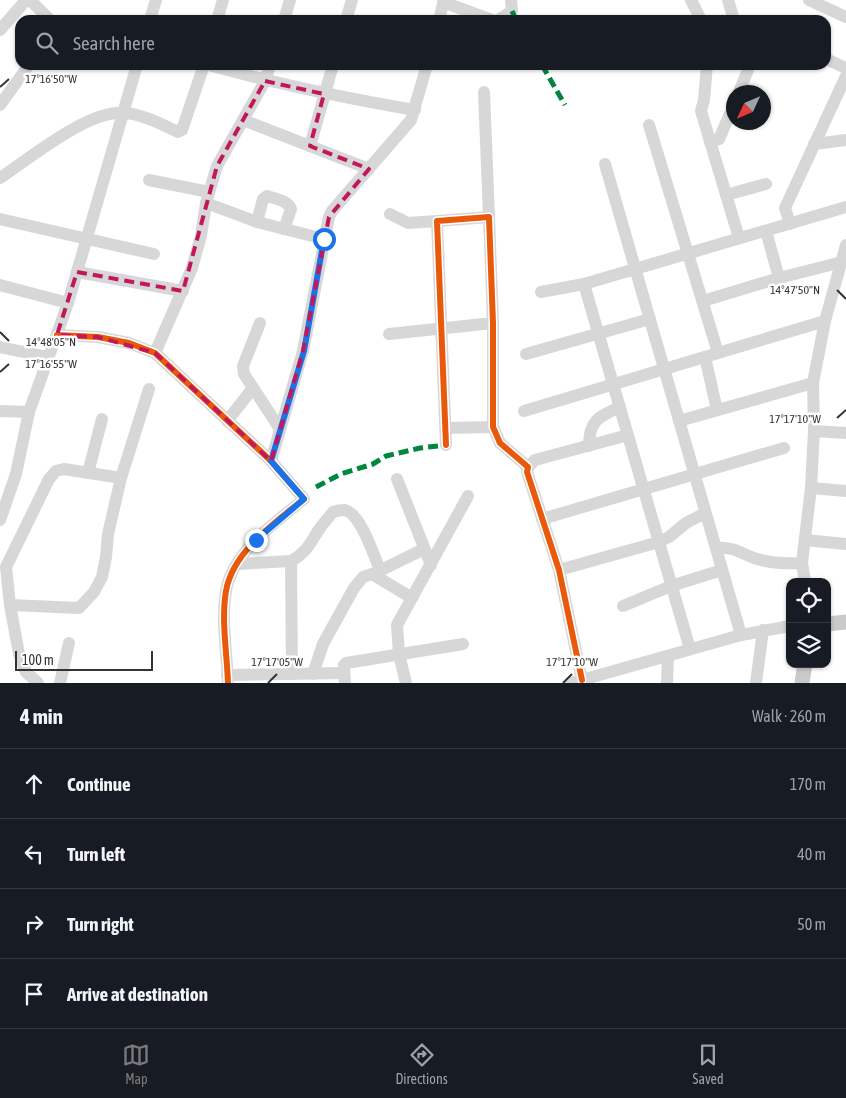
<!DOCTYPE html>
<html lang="en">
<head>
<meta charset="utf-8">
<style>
	body { margin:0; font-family:"Asap Condensed",sans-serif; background:#242831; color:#f1f3f6 }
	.controls { position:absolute; right:15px; bottom:15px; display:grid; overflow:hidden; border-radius:10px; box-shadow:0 1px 4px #0004 }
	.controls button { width:45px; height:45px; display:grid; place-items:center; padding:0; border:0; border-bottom:1px solid #363941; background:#171b24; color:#f1f3f6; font:25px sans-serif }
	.compass { position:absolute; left:726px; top:85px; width:45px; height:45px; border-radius:50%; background:#171b24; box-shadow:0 1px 4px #0004; rotate:226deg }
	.scale { position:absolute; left:15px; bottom:12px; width:138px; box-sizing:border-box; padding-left:5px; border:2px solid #333; border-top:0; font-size:14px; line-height:18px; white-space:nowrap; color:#333; -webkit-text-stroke:4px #fff; paint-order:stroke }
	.stop { position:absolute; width:15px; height:15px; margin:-11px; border:4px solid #1a73e8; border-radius:50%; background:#fff }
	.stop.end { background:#1a73e8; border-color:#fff; box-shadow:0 1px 5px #0008 }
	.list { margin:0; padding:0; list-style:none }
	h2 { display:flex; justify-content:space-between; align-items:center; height:65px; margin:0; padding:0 20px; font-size:21px }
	h2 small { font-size:16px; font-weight:400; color:#9ea1a6 }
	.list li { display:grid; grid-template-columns:32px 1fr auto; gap:15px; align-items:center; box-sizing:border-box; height:70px; padding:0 20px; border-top:1px solid #363941 }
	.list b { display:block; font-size:19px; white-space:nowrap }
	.list em { font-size:16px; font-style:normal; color:#9ea1a6 }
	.icon { flex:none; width:28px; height:28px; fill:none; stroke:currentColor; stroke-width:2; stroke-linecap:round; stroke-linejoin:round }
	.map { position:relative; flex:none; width:846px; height:683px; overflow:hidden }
	.search { position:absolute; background:#171b24; box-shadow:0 1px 4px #0004; left:15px; right:15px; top:15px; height:55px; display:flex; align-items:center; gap:12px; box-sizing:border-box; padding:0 18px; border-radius:15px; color:#9ea1a6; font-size:19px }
	.sheet { height:345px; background:#171b24 }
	nav { display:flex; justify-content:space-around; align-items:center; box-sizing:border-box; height:70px; border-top:1px solid #363941; background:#171b24; font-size:14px; color:#9ea1a6 }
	nav a { display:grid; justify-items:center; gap:2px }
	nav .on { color:#7a7a7a }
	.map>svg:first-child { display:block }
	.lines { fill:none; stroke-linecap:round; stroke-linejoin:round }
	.minor { stroke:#d7d7d7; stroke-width:12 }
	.major { stroke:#cacaca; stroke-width:15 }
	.quiet { stroke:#00873e; stroke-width:5; stroke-dasharray:10 5; stroke-linecap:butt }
	.cycleway-casing { stroke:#fff; stroke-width:9 }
	.cycleway { stroke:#e8590c; stroke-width:6 }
	.route { stroke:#1a73e8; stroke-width:6 }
	.marked { fill:none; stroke:#c2185b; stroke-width:4; stroke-dasharray:10 6; stroke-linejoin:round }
	.ticks { fill:none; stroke:#333; stroke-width:2 }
	.ticks-label { font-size:12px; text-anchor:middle; fill:#333; stroke:#fff; stroke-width:5; stroke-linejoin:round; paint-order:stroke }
</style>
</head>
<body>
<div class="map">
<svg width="846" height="683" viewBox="0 0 846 683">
	<rect width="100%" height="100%" fill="#fff"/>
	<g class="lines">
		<g class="minor">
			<polyline points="30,0 50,20"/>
			<polyline points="691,0 701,20"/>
			<polyline points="728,0 734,20"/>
			<polyline points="809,0 846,17"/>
			<polyline points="443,2 492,20"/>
			<polyline points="150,20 156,0"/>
			<polyline points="217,20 223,0"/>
			<polyline points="284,20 290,0"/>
			<polyline points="346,20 352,0"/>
			<polyline points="439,20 444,0"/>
			<polyline points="498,20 512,11 511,0"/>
			<polyline points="0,30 26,0"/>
			<polyline points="826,59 846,68"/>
			<path d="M209,65c68,19 136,33 206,45"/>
			<polyline points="707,65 704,100 701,111 739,238"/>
			<polyline points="484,92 489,217"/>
			<polyline points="739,92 750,65"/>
			<polyline points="0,105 29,65"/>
			<polyline points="243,120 369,169"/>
			<polyline points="649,125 718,353"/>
			<polyline points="710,142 719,139 734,105"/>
			<polyline points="814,144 846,140"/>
			<polyline points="310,146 333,65"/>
			<polyline points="605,164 741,635"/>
			<path d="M0,178c30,-20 88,-68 124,-65 18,1 37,11 54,19l4,-2 22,-65"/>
			<polyline points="149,180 209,192"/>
			<polyline points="726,195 766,184"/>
			<polyline points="206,203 257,222 324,239"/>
			<polyline points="390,214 408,223 437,221"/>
			<polyline points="0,219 154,254"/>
			<path d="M257,222l6,-23 4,-3c9,3 20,4 24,13l-7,20"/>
			<polyline points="790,224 785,208 846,76"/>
			<polyline points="766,231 779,278"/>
			<polyline points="77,272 183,291"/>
			<polyline points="584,284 846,207"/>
			<polyline points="0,285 68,303"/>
			<polyline points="541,292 584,284 690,649"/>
			<polyline points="703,301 779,278 842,262"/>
			<polyline points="260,323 243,366 244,374 280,429"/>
			<polyline points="389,334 493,323"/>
			<path d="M57,335l41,2 31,6 26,10 116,108 33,38c-29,24 -71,52 -78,92 -5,29 1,62 2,92"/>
			<polyline points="0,347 48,357"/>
			<polyline points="155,353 192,268 201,236 206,203 217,166 265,81 270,65"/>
			<polyline points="526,354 650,319"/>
			<polyline points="705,357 717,410"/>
			<polyline points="0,411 29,412"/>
			<polyline points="524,411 825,321"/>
			<polyline points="227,421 253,388"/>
			<polyline points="679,421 813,383"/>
			<polyline points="446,428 493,427"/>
			<polyline points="814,431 846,433"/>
			<polyline points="446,445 437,221 489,217 493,323 493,427 500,443 528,467 527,472 559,570 582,680"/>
			<path d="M589,446c0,-25 9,-29 31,-39"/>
			<polyline points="271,461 303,351 329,217 332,211 411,120 427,65"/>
			<polyline points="528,467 535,460 628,435"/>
			<polyline points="88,473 102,419"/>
			<polyline points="397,479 431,565"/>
			<polyline points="811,488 846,491"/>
			<polyline points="542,519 784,448"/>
			<polyline points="0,520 16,474 29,412 68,303 137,65"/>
			<polyline points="805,540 846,544"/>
			<path d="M716,548c15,-2 25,5 38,10 15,5 32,6 48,5"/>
			<polyline points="291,561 292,674"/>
			<path d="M237,564l54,-3c14,-7 19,-17 27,-30 4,-6 10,-13 15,-19 3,-1 8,-2 12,-2 16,4 29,46 35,60"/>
			<polyline points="559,570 659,542 669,537 686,523 705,513"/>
			<polyline points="373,574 424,549"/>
			<polyline points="805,582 802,563 811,488 814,431 813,383 825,321 846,245"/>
			<polyline points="10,605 79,608 94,592 102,577 106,557 108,534 121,478"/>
			<polyline points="623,606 671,586 722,570"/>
			<polyline points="313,674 323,644 354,588 363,577 372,574 412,598"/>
			<polyline points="227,675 344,673"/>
			<polyline points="38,683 26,672 19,654 10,605 6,567 49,479 56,471 64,469 121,478 149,389"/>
			<polyline points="60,683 69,643"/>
			<polyline points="345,683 344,665 346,663 463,644"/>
			<polyline points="406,683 399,654 397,625 468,496"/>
			<polyline points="571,683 741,635 790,626"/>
			<polyline points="667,683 668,656"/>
			<polyline points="756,683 763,630"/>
		</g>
		<g class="major">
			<polyline points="827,624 846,622"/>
			<polyline points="802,683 805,664"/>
		</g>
		<g class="quiet">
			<polyline points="512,11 516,20"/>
			<polyline points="542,65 565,105"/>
			<polyline points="316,487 341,474 373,464 386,456 420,448 446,445"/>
		</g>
		<g class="cycleway-casing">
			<g id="cycleway">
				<path d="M57,335l41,2 31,6 26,10 116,108 33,38c-29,24 -71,52 -78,92 -5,29 1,62 2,92"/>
				<polyline points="446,445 437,221 489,217 493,323 493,427 500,443 528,467 527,472 559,570 582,680"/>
			</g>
		</g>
		<use href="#cycleway" class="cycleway"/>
	</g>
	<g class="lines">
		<polyline class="route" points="256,540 304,499 271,461 304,351 324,239"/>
	</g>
	<path class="marked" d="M265,81l59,13 -14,52 59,23 -40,48 -26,134 -32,110 -116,-108 -57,-16 -41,-2 20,-63 106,19 34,-125z"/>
	<path class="ticks" d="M0,87l9,-8M837,290l9,9M0,332l9,9M0,372l9,-8M837,418l9,-8M268,683l9,-9M563,683l9,-9"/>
	<g class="ticks-label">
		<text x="51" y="83">17°16'50"W</text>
		<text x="795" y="294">14°47'50"N</text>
		<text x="51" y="346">14°48'05"N</text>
		<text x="51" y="368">17°16'55"W</text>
		<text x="795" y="423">17°17'10"W</text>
		<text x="277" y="666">17°17'05"W</text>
		<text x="572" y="666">17°17'10"W</text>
	</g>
</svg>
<div class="controls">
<button><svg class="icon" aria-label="locate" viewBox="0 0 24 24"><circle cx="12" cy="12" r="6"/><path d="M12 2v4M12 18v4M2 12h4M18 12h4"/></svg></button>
<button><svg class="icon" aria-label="layers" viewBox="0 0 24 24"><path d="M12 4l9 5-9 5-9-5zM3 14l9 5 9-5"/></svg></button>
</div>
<svg class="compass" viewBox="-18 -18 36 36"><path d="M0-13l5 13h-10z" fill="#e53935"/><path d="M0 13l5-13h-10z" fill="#9ea1a6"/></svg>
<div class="scale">100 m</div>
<div class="stop" style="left:324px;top:239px"></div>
<div class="stop end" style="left:256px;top:540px"></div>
<div class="search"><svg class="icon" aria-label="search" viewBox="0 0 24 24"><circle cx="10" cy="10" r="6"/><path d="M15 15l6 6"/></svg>Search here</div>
</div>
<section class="sheet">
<h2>4 min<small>Walk · 260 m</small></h2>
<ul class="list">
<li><svg class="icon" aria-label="ahead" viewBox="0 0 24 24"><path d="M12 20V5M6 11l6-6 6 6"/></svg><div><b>Continue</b></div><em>170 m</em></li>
<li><svg class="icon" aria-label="left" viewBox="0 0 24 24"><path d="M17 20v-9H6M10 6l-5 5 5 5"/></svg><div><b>Turn left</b></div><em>40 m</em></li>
<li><svg class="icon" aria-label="right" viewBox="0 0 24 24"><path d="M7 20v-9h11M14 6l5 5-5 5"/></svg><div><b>Turn right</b></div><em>50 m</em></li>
<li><svg class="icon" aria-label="arrive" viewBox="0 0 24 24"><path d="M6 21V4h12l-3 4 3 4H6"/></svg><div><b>Arrive at destination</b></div></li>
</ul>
</section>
<nav>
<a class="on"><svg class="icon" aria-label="map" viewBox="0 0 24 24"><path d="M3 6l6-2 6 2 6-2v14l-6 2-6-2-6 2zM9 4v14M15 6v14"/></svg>Map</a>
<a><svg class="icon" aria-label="directions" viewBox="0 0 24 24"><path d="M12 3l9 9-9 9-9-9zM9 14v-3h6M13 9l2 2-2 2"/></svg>Directions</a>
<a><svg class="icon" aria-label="saved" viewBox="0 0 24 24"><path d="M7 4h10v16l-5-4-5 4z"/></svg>Saved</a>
</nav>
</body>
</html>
